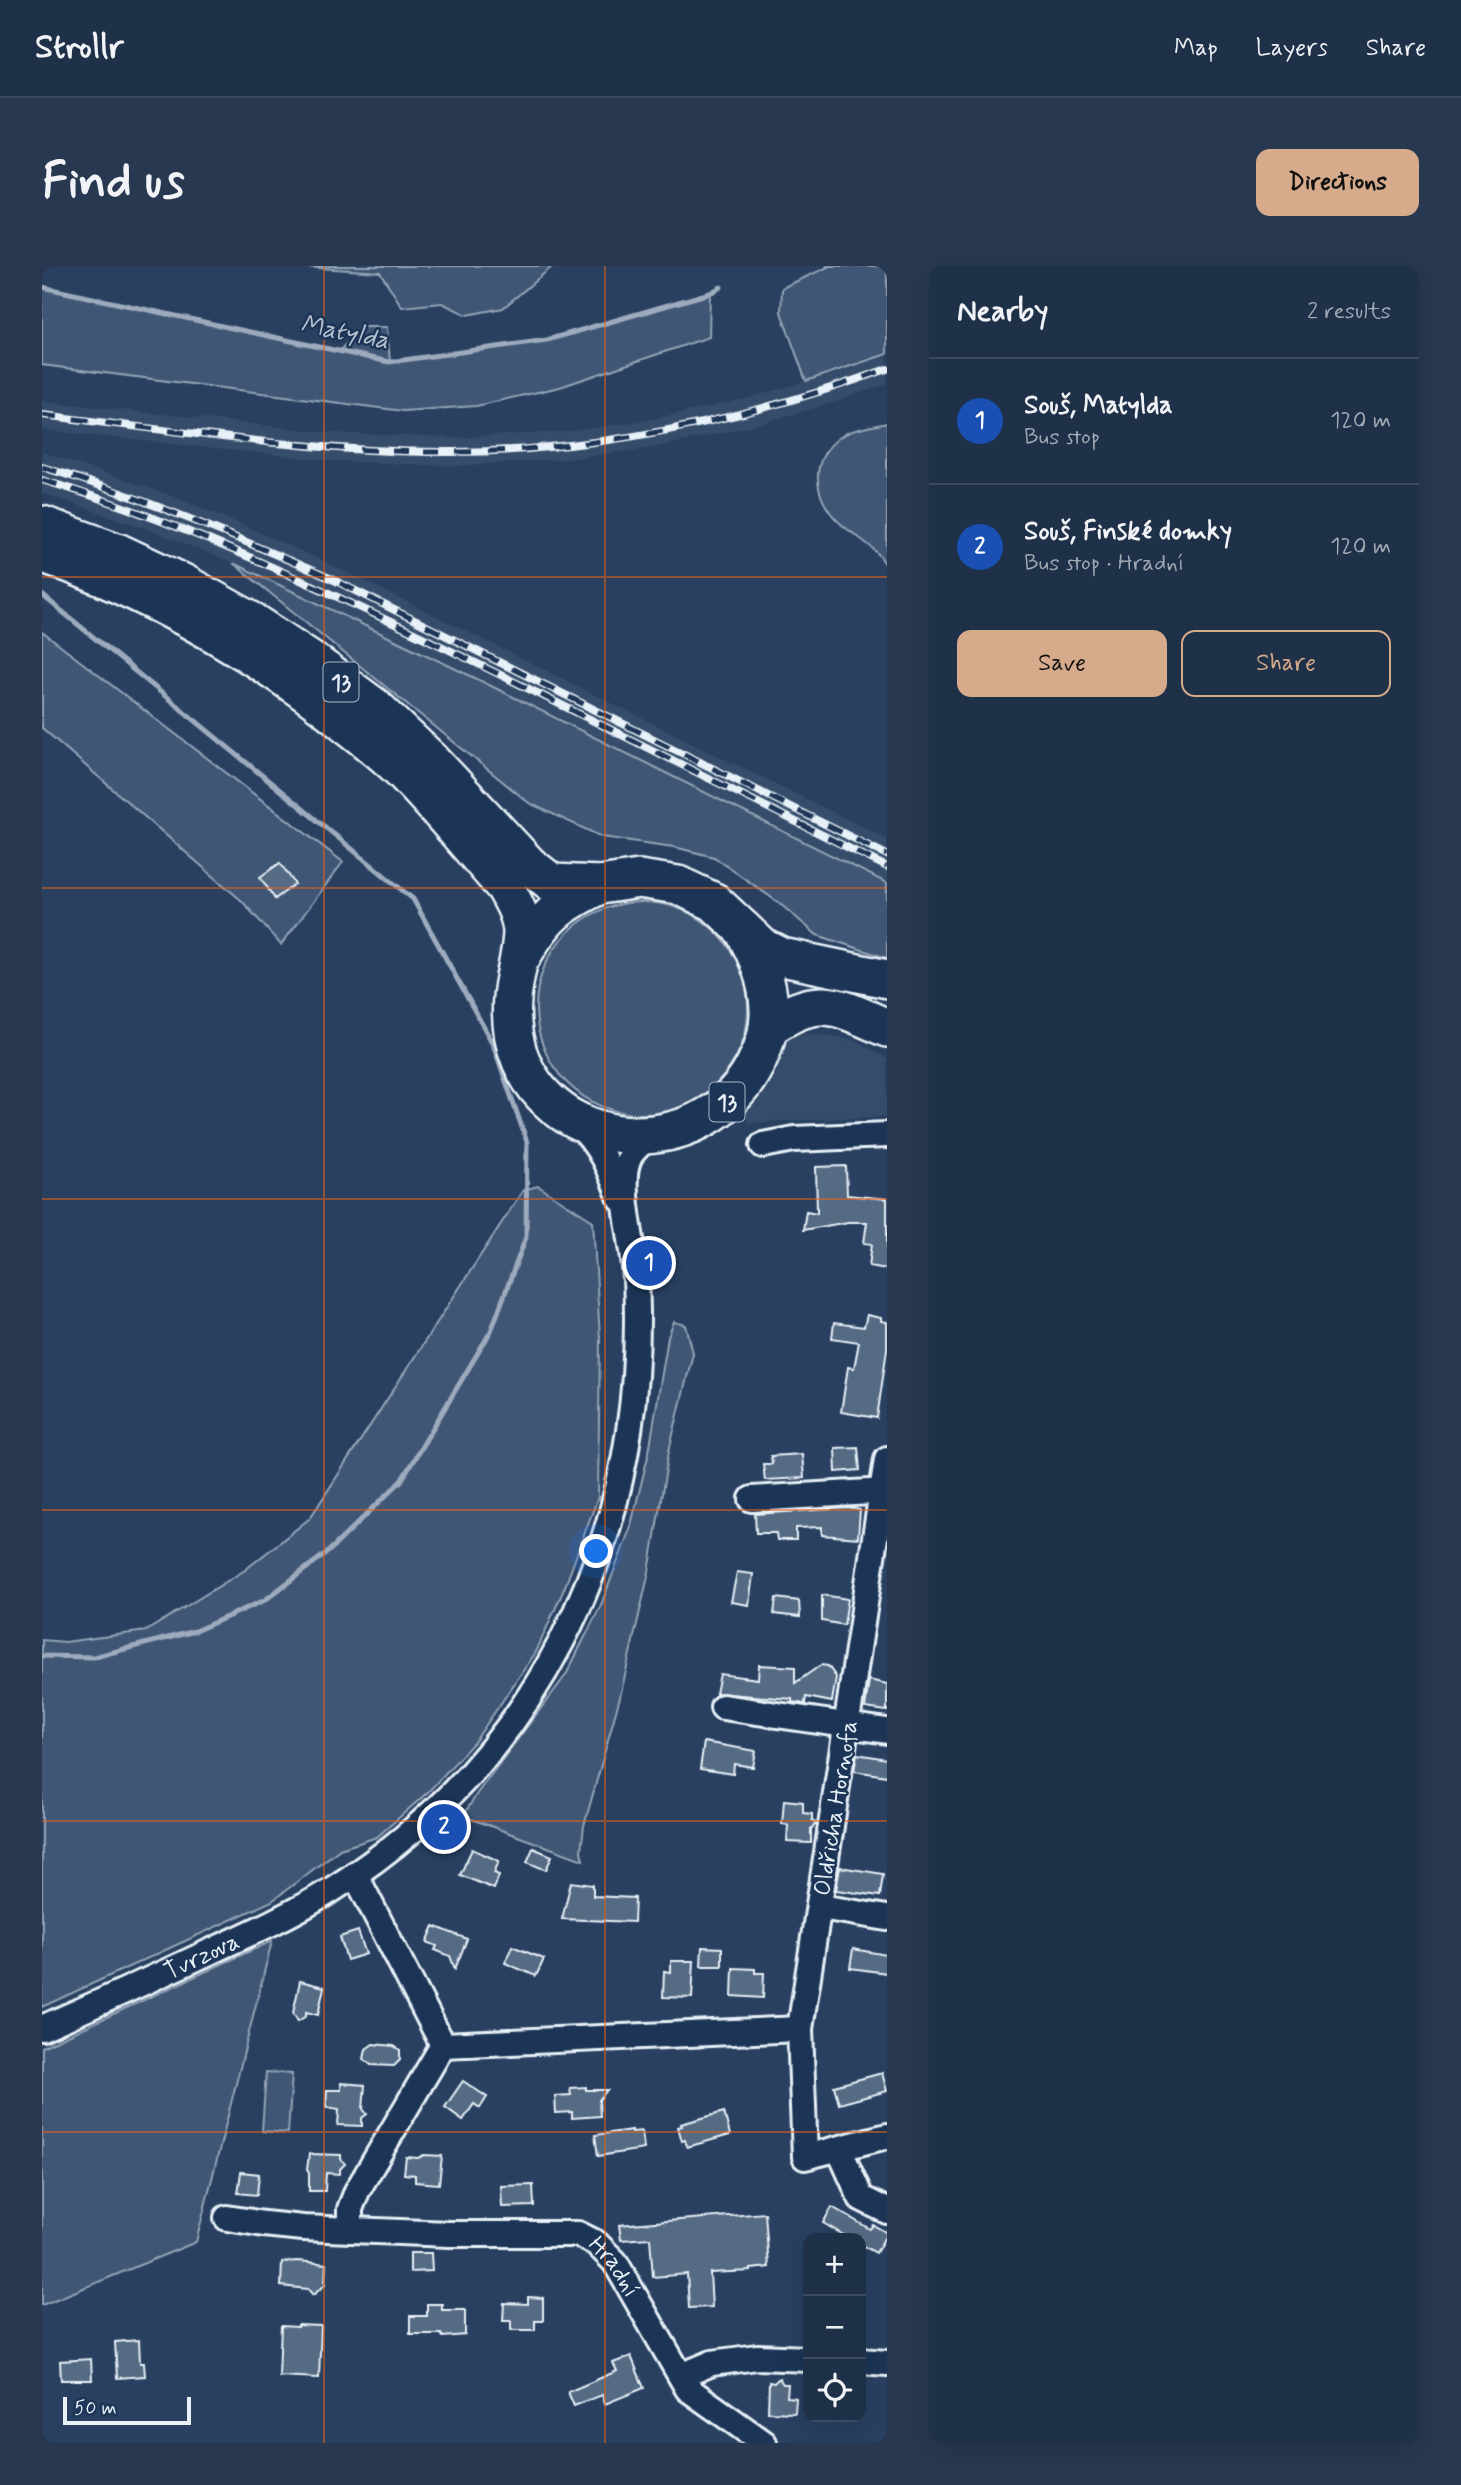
<!DOCTYPE html>
<html lang="en">
<head>
<meta charset="utf-8">
<style>
	body { margin:0; font-family:Mynerve,sans-serif; background:#273850; color:#f1f3f6 }
	.controls { position:absolute; right:21px; bottom:21px; display:grid; overflow:hidden; border-radius:14px; box-shadow:0 7px 28px #0002 }
	.controls button { width:63px; height:63px; display:grid; place-items:center; padding:0; border:0; border-bottom:2px solid #3c4b61; background:#1f3049; color:#f1f3f6; font:35px sans-serif }
	.scale { position:absolute; left:21px; bottom:18px; width:128px; box-sizing:border-box; padding-left:7px; border:4px solid #e8f1f8; border-top:0; font-size:19px; line-height:24px; white-space:nowrap; color:#e8f1f8; -webkit-text-stroke:5px #1d3557; paint-order:stroke }
	.you { position:absolute; left:555px; top:1286px; width:24px; height:24px; margin:-18px; border:5px solid #fff; border-radius:50%; background:#1a73e8; box-shadow:0 0 0 10px #1a73e833 }
	.badge { display:grid; place-items:center; width:46px; height:46px; border-radius:50%; background:#d6ab8b; color:#fff; font-size:23px; font-weight:700 }
	.pin { position:absolute; translate:-50% -50%; border:4px solid #fff; box-shadow:0 2px 7px #0006 }
	.list { margin:0; padding:0; list-style:none }
	h2 { display:flex; justify-content:space-between; align-items:center; height:91px; margin:0; padding:0 28px; font-size:30px }
	h2 small { font-size:23px; font-weight:400; color:#a1a9b4 }
	.list li { display:grid; grid-template-columns:46px 1fr auto; gap:21px; align-items:center; box-sizing:border-box; height:126px; padding:0 28px; border-top:2px solid #3c4b61 }
	.list b { display:block; font-size:26px; white-space:nowrap }
	.list p { margin:0; font-size:23px; white-space:nowrap; color:#a1a9b4 }
	.list em { font-size:23px; font-style:normal; color:#a1a9b4 }
	.actions { display:flex; gap:14px; padding:21px 28px }
	.actions a { flex:1; padding:16px 0; border:2px solid #d6ab8b; border-radius:14px; text-align:center; font-size:24px; color:#d6ab8b }
	.actions .main { background:#d6ab8b; color:#111 }
	.icon { flex:none; width:38px; height:38px; fill:none; stroke:currentColor; stroke-width:2; stroke-linecap:round; stroke-linejoin:round }
	.map { position:relative; flex:none; width:845px; height:2177px; overflow:hidden; border-radius:14px }
	header { display:flex; align-items:center; gap:42px; box-sizing:border-box; height:98px; padding:0 35px; background:#1f3049; border-bottom:2px solid #3c4b61 }
	header strong { font-size:33px }
	nav { display:flex; gap:38px; margin-inline-start:auto; font-size:24px }
	.intro { display:flex; align-items:center; justify-content:space-between; box-sizing:border-box; height:168px; padding:0 42px }
	h1 { margin:0; font-size:49px }
	.button { padding:18px 32px; border-radius:14px; background:#d6ab8b; color:#111; font-size:24px; font-weight:700 }
	main { display:flex; gap:42px; padding:0 42px }
	aside { flex:1; background:#1f3049; border-radius:14px; box-shadow:0 7px 28px #0002 }
	.map>svg:first-child { display:block }
	.built { fill:#364d6b }
	.green { fill:#415774; stroke:#94a4b6; stroke-width:2 }
	.lines { fill:none; stroke-linecap:round; stroke-linejoin:round }
	.stream { stroke:#9dabbd; stroke-width:5 }
	.building { fill:#556a83; stroke:#e8f1f8; stroke-width:2 }
	.minor-casing { stroke:#e8f1f8; stroke-width:30 }
	.highway-casing { stroke:#e8f1f8; stroke-width:42 }
	.minor { stroke:#1d3557; stroke-width:24 }
	.highway { stroke:#1d3557; stroke-width:37 }
	.rail-casing { stroke:#e8f1f8; stroke-width:8 }
	.rail { stroke:#1d3557; stroke-width:5; stroke-dasharray:16; stroke-linecap:butt }
	.grid { fill:none; stroke:#e86118; stroke-width:2; stroke-opacity:0.55 }
	.labels { text-anchor:middle; stroke-width:5; stroke-linejoin:round; paint-order:stroke }
	.shield { fill:#1d3557; stroke:#abb9c8; stroke-width:2 }
	.shield-label { font-size:23px; font-weight:bold; fill:#e8f1f8 }
	.street-label { font-size:24px; fill:#e8f1f8; stroke:#1d3557 }
	.water-label { font-size:26px; font-style:italic; fill:#b6c2d0; stroke:#1d3557 }
</style>
</head>
<body>
<header>
<strong>Strollr</strong>
<nav><a>Map</a><a>Layers</a><a>Share</a></nav>
</header>
<div class="intro"><h1>Find us</h1><a class="button">Directions</a></div>
<main>
<div class="map">
<svg width="845" height="2177" viewBox="0 0 845 2177">
	<rect width="100%" height="100%" fill="#294061"/>
	<filter id="ink" filterUnits="userSpaceOnUse"><feTurbulence type="fractalNoise" baseFrequency=".0143" numOctaves="2"/><feDisplacementMap in="SourceGraphic" scale="14" xChannelSelector="R" yChannelSelector="G"/><feConvolveMatrix kernelMatrix="1 2 1 2 8 2 1 2 1" color-interpolation-filters="sRGB"/></filter>
	<g filter="url(#ink)">
		<g class="built">
			<polygon points="845,88 845,118 796,135 710,160 611,182 524,193 411,200 290,195 0,164 0,135 292,167 411,172 522,166 606,154 703,133 787,109"/>
			<polygon points="0,186 122,227 206,261 296,302 845,573 845,617 279,337 191,297 108,264 0,227"/>
			<polygon points="759,768 786,769 815,775 845,793 845,850 707,857 700,845 720,822 742,775"/>
		</g>
		<g class="green">
			<polygon points="246,0 511,0 461,42 425,49 400,37 360,41 338,6"/>
			<polygon points="784,0 845,0 845,88 764,115 739,46 740,22 786,1"/>
			<polygon points="0,21 297,85 321,61 345,61 348,96 505,74 668,27 667,71 518,121 434,140 361,145 0,99"/>
			<path d="M845,157v145c-9,-21 -30,-30 -46,-44 -30,-26 -33,-69 4,-90 12,-6 29,-8 42,-11z"/>
			<polygon points="191,297 435,413 845,617 845,692 775,669 737,637 672,591 632,581 560,571 487,537"/>
			<polygon points="0,366 301,596 239,679 200,635 0,462"/>
			<circle cx="600" cy="742" r="106"/>
			<polygon points="496,920 551,955 558,1072 556,1231 522,1323 494,1386 433,1475 386,1526 335,1571 298,1583 230,1635 0,1741 0,1374 23,1376 104,1365 203,1304 268,1252 481,924"/>
			<polygon points="632,1056 644,1059 651,1087 627,1185 607,1306 578,1431 542,1560 539,1585 541,1594 421,1550 436,1526 524,1409 559,1339 588,1263 607,1186 626,1071"/>
			<polygon points="230,1675 154,1976 0,2039 0,1781"/>
			<polygon points="224,1806 250,1808 246,1867 220,1865"/>
		</g>
		<g class="lines">
			<g class="stream">
				<polyline points="0,21 347,96 505,74 668,27 679,21"/>
				<polyline points="0,329 371,633 451,778 485,876 484,971 449,1065 359,1215 287,1285 223,1334 153,1365 52,1391 0,1390"/>
			</g>
		</g>
		<g class="building">
			<polygon points="238,597 253,618 233,633 218,611"/>
			<polygon points="804,900 805,929 845,933 845,1003 827,1000 830,978 822,977 825,956 806,956 761,964 764,945 775,947 774,901"/>
			<polygon points="825,1049 839,1052 839,1055 845,1056 845,1083 835,1152 799,1146 806,1101 812,1102 817,1076 790,1072 792,1057 822,1061"/>
			<polygon points="816,1181 818,1204 794,1206 793,1182"/>
			<polygon points="760,1188 762,1212 723,1214 721,1198 730,1198 729,1190"/>
			<polygon points="806,1242 818,1244 816,1272 780,1269 780,1261 754,1262 754,1274 735,1274 734,1267 714,1267 713,1248"/>
			<polygon points="695,1306 711,1308 707,1339 689,1336"/>
			<polygon points="780,1329 806,1333 802,1359 780,1355"/>
			<polygon points="734,1332 757,1335 758,1351 732,1348"/>
			<polygon points="717,1399 753,1401 753,1417 779,1399 786,1400 794,1411 790,1436 764,1431 763,1438 750,1436 750,1433 674,1427 678,1408 716,1413"/>
			<polygon points="827,1414 845,1418 845,1445 823,1442"/>
			<polygon points="662,1476 714,1485 711,1501 692,1498 691,1508 658,1503"/>
			<polygon points="815,1488 845,1493 845,1510 812,1505"/>
			<polygon points="742,1534 761,1536 761,1547 770,1548 770,1554 774,1558 769,1563 769,1577 745,1576 746,1559 740,1558"/>
			<polygon points="491,1582 510,1590 504,1604 485,1596"/>
			<polygon points="430,1583 457,1595 452,1607 457,1609 452,1623 418,1609"/>
			<polygon points="798,1601 841,1608 838,1630 794,1624"/>
			<polygon points="529,1616 551,1619 551,1630 593,1632 592,1656 520,1653"/>
			<polygon points="392,1660 425,1673 413,1703 408,1690 393,1684 395,1680 385,1676"/>
			<polygon points="316,1665 324,1688 305,1694 298,1671"/>
			<polygon points="470,1680 502,1693 494,1710 463,1697"/>
			<polygon points="660,1681 680,1682 680,1700 659,1700"/>
			<polygon points="811,1683 845,1689 845,1707 808,1702"/>
			<polygon points="629,1695 652,1695 650,1732 621,1731 622,1705 629,1706"/>
			<polygon points="691,1702 713,1703 713,1707 722,1707 721,1732 690,1730"/>
			<polygon points="258,1715 282,1721 276,1749 264,1746 264,1750 256,1755 251,1747"/>
			<polygon points="331,1778 352,1780 358,1784 358,1794 352,1800 329,1799 322,1793 324,1783"/>
			<polygon points="840,1807 845,1825 797,1838 792,1820"/>
			<polygon points="421,1815 445,1831 438,1842 432,1838 421,1854 403,1841"/>
			<polygon points="299,1817 323,1819 321,1843 325,1848 320,1852 320,1860 296,1859 297,1843 284,1841 285,1824 299,1824"/>
			<polygon points="544,1821 544,1824 565,1824 557,1834 558,1850 530,1852 530,1846 514,1847 513,1830 529,1829 528,1822"/>
			<polygon points="682,1846 688,1869 645,1881 643,1874 640,1875 636,1861 640,1860 639,1858"/>
			<polygon points="590,1864 590,1866 600,1865 602,1883 556,1890 553,1869"/>
			<polygon points="267,1888 299,1889 299,1893 303,1898 298,1903 298,1908 284,1907 283,1925 267,1925 267,1907 265,1904"/>
			<polygon points="382,1889 400,1890 397,1918 373,1916 373,1909 362,1908 364,1891 376,1892"/>
			<polygon points="199,1906 217,1908 215,1929 196,1927"/>
			<polygon points="491,1919 492,1940 460,1941 459,1920"/>
			<polygon points="790,1941 828,1963 831,1959 845,1967 834,1987 819,1979 819,1972 807,1972 781,1957"/>
			<polygon points="723,1947 727,2001 709,2003 709,2005 668,2007 670,2041 647,2042 645,2008 611,2011 608,1972 579,1974 577,1959"/>
			<polygon points="368,1987 389,1987 390,2005 368,2006"/>
			<polygon points="256,1995 284,1998 283,2019 271,2029 266,2023 239,2020 240,1996"/>
			<polygon points="486,2031 501,2032 501,2055 493,2055 493,2064 469,2064 469,2055 461,2055 462,2037 486,2038"/>
			<polygon points="385,2038 400,2038 400,2044 423,2044 423,2069 401,2071 399,2068 368,2068 368,2050 385,2050"/>
			<polygon points="256,2059 279,2060 277,2112 237,2110 239,2060 256,2061"/>
			<polygon points="97,2074 98,2097 102,2097 103,2110 75,2112 73,2076"/>
			<polygon points="589,2090 602,2122 563,2138 560,2129 532,2140 526,2126 575,2105 571,2097"/>
			<polygon points="49,2093 50,2114 19,2114 18,2095"/>
			<polygon points="737,2112 741,2118 746,2118 745,2131 754,2132 753,2147 726,2146 727,2116 732,2117"/>
		</g>
		<g class="lines">
			<g class="minor-casing">
				<g id="minor">
					<path d="M534,857c24,21 34,47 45,76"/>
					<polyline points="721,879 752,873 845,869"/>
					<polyline points="845,1193 758,1763 763,1891 845,1870"/>
					<polyline points="710,1233 845,1225"/>
					<polyline points="681,1441 845,1465"/>
					<polyline points="313,1608 401,1779"/>
					<polyline points="778,1641 845,1652"/>
					<path id="s1" d="M0,1762c55,-24 109,-49 163,-74 44,-20 88,-40 128,-65 202,-128 306,-340 304,-577 0,-17 -1,-36 -3,-53 -3,-26 -16,-78 -5,-101 4,-9 13,-15 20,-22"/>
					<polyline points="797,1883 819,1932 845,1945"/>
					<path id="s2" d="M185,1952l37,6 39,4 146,6h129l18,9 19,19 73,127 76,54"/>
					<polyline points="308,1964 308,1943 315,1925 401,1779 758,1763"/>
					<polyline points="819,2095 845,2097"/>
					<polyline points="639,2110 670,2097 715,2091 766,2093"/>
				</g>
			</g>
			<g class="highway-casing">
				<g id="highway">
					<polyline points="0,259 77,287 141,317 211,356 272,396 334,442 389,494 487,599 510,617 558,619 597,613 636,619 672,636 720,681 740,691 845,713"/>
					<path d="M0,287c109,40 209,95 300,167 23,19 48,37 68,59 33,34 63,72 95,108 7,13 16,27 17,44 0,15 -4,32 -7,47 -8,38 -3,79 22,110 58,72 177,59 218,-23 9,-17 15,-37 14,-56 -1,-30 -12,-54 -26,-80"/>
					<path d="M477,695c25,-44 36,-54 81,-76"/>
					<path d="M726,762c50,-35 67,-23 119,0"/>
				</g>
			</g>
			<use href="#minor" class="minor"/>
			<use href="#highway" class="highway"/>
			<g class="rail-casing">
				<g id="rail">
					<path d="M0,149c136,16 274,38 411,37 149,-1 295,-33 434,-83"/>
					<path d="M0,201c100,30 197,71 292,113l553,275"/>
					<path d="M0,214c138,41 265,102 395,164 151,73 300,149 450,223"/>
				</g>
			</g>
			<use href="#rail" class="rail"/>
		</g>
	</g>
	<path class="grid" d="M282,0v2177M563,0v2177M0,311h845M0,622h845M0,933h845M0,1244h845M0,1555h845M0,1866h845"/>
	<g class="labels">
		<g class="shield">
			<rect x="281.5" y="396.5" width="35" height="39" rx="5"/>
			<rect x="667.5" y="816.5" width="35" height="39" rx="5"/>
		</g>
		<g class="shield-label">
			<text x="299" y="424">13</text>
			<text x="685" y="844">13</text>
		</g>
		<g class="street-label">
			<text transform="translate(793 1542) rotate(-81)" y="8">Oldřicha Hornofa</text>
			<text dy="8" stroke="none"><textPath href="#s1" startOffset="175">Tvrzova</textPath></text>
			<text dy="8" stroke="none"><textPath href="#s2" startOffset="402">Hradní</textPath></text>
		</g>
		<g class="water-label">
			<text transform="translate(303 65) rotate(11)" y="9">Matylda</text>
		</g>
	</g>
</svg>
<div class="controls">
<button>+</button>
<button>−</button>
<button><svg class="icon" aria-label="locate" viewBox="0 0 24 24"><circle cx="12" cy="12" r="6"/><path d="M12 2v4M12 18v4M2 12h4M18 12h4"/></svg></button>
</div>
<div class="scale">50 m</div>
<div class="you"></div>
<div class="pin badge" style="left:607px;top:997px;background:#1a4fb4">1</div>
<div class="pin badge" style="left:402px;top:1561px;background:#1a4fb4">2</div>
</div>
<aside>
<h2>Nearby<small>2 results</small></h2>
<ul class="list">
<li><span class="badge" style="background:#1a4fb4">1</span><div><b>Souš, Matylda</b><p>Bus stop</p></div><em>120 m</em></li>
<li><span class="badge" style="background:#1a4fb4">2</span><div><b>Souš, Finské domky</b><p>Bus stop · Hradní</p></div><em>120 m</em></li>
</ul>
<div class="actions"><a class="main">Save</a><a>Share</a></div>
</aside>
</main>
</body>
</html>
